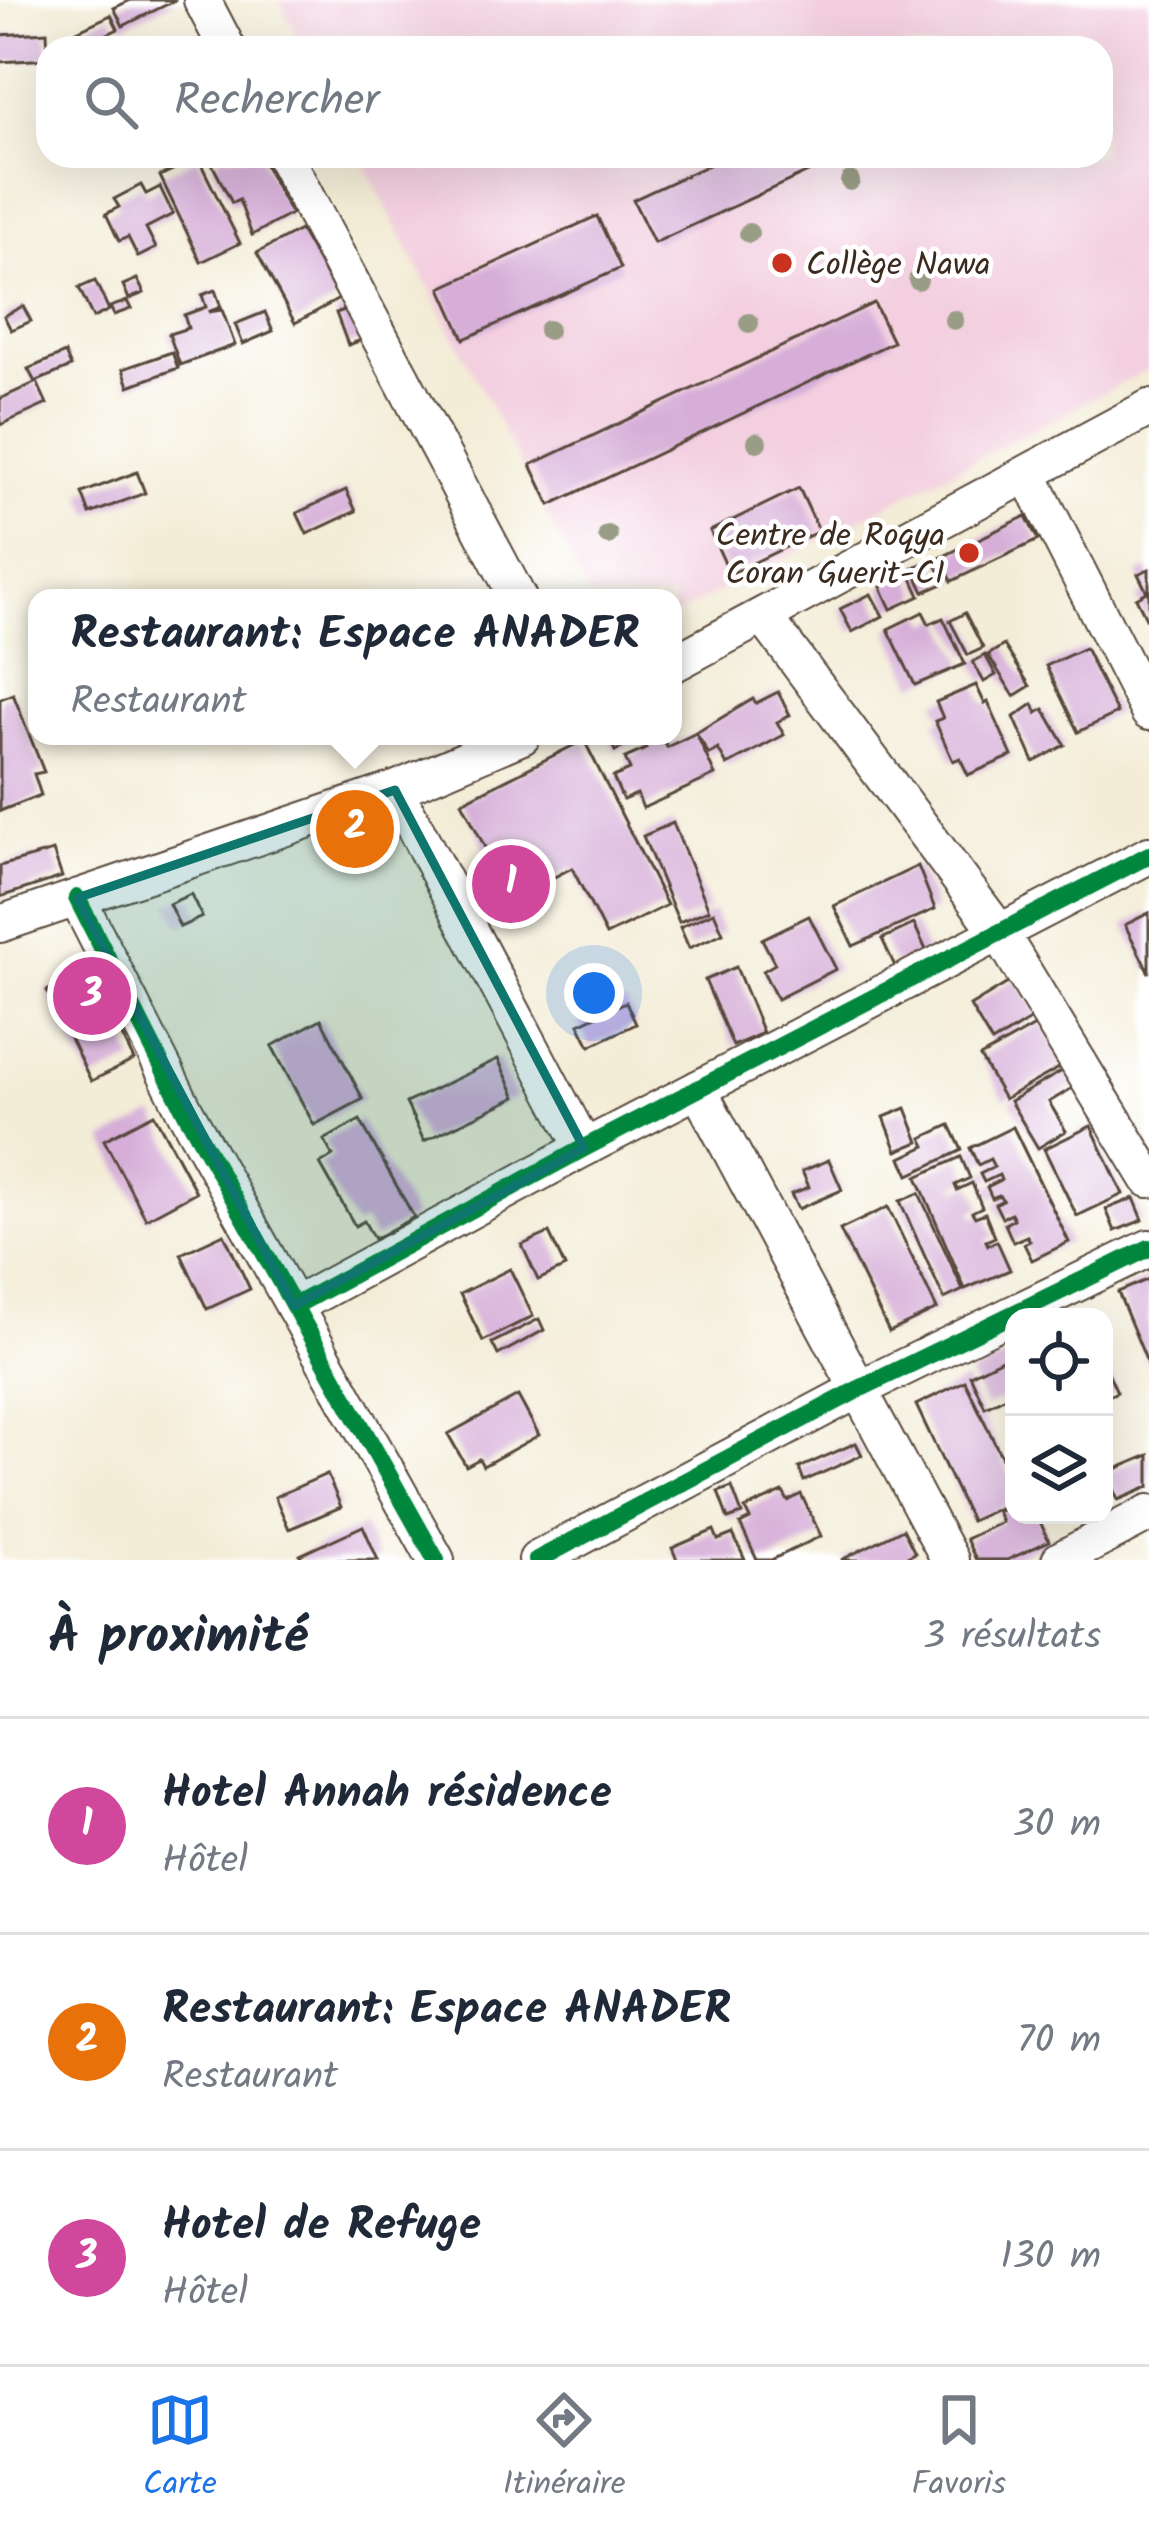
<!DOCTYPE html>
<html lang="fr">
<head>
<meta charset="utf-8">
<style>
	body { margin:0; font-family:Kalam,sans-serif; background:#f2f2f3; color:#1f2937 }
	.controls { position:absolute; right:36px; bottom:36px; display:grid; overflow:hidden; border-radius:24px; box-shadow:0 12px 48px #0002 }
	.controls button { width:108px; height:108px; display:grid; place-items:center; padding:0; border:0; border-bottom:3px solid #e0e1e3; background:#fff; color:#1f2937; font:60px sans-serif }
	.you { position:absolute; left:594px; top:993px; width:42px; height:42px; margin:-30px; border:9px solid #fff; border-radius:50%; background:#1a73e8; box-shadow:0 0 0 18px #1a73e833 }
	.badge { display:grid; place-items:center; width:78px; height:78px; border-radius:50%; background:#1a73e8; color:#fff; font-size:39px; font-weight:700 }
	.pin { position:absolute; translate:-50% -50%; border:6px solid #fff; box-shadow:0 3px 12px #0006 }
	.popup { position:absolute; left:28px; top:589px; width:654px; height:156px; box-sizing:border-box; display:grid; place-content:center; border-radius:24px; background:#fff; filter:drop-shadow(0 3px 9px #0005); font-size:39px; white-space:nowrap; color:#747a83 }
	.popup b { font-size:45px; color:#1f2937 }
	.popup::after { content:''; position:absolute; left:50%; top:100%; margin-left:-24px; border:24px solid transparent; border-top-color:#fff }
	.list { margin:0; padding:0; list-style:none }
	h2 { display:flex; justify-content:space-between; align-items:center; height:156px; margin:0; padding:0 48px; font-size:51px }
	h2 small { font-size:39px; font-weight:400; color:#747a83 }
	.list li { display:grid; grid-template-columns:78px 1fr auto; gap:36px; align-items:center; box-sizing:border-box; height:216px; padding:0 48px; border-top:3px solid #e0e1e3 }
	.list b { display:block; font-size:45px; white-space:nowrap }
	.list p { margin:0; font-size:39px; white-space:nowrap; color:#747a83 }
	.list em { font-size:39px; font-style:normal; color:#747a83 }
	.icon { flex:none; width:66px; height:66px; fill:none; stroke:currentColor; stroke-width:2; stroke-linecap:round; stroke-linejoin:round }
	.map { position:relative; flex:none; width:1149px; height:1560px; overflow:hidden }
	.search { position:absolute; background:#fff; box-shadow:0 12px 48px #0002; left:36px; right:36px; top:36px; height:132px; display:flex; align-items:center; gap:30px; box-sizing:border-box; padding:0 42px; border-radius:36px; color:#747a83; font-size:45px }
	.sheet { height:804px; background:#fff }
	nav { display:flex; justify-content:space-around; align-items:center; box-sizing:border-box; height:168px; border-top:3px solid #e0e1e3; background:#fff; font-size:33px; color:#747a83 }
	nav a { display:grid; justify-items:center; gap:6px }
	nav .on { color:#1a73e8 }
	.map>svg:first-child { display:block }
	.built { fill:#f3cfdf }
	.building { fill:#d6aed8 }
	.lines { fill:none; stroke-linecap:round; stroke-linejoin:round }
	.minor-casing { stroke:#57473a; stroke-width:40 }
	.minor { stroke:#fff; stroke-width:36 }
	.cycleway-casing { stroke:#fff; stroke-width:26 }
	.cycleway { stroke:#00873e; stroke-width:18 }
	.tree { fill:#999d85 }
	.marked { fill:#0f766e; fill-opacity:0.2; stroke:#0f766e; stroke-width:9; stroke-linejoin:round }
	.poi-dot { fill:#c8321e; stroke:#fff; stroke-width:4.5 }
	.labels { text-anchor:middle; stroke-width:9; stroke-linejoin:round; paint-order:stroke }
	.poi-label { font-size:33px; fill:#3b2a1e; stroke:#fff; text-anchor:start }
</style>
</head>
<body>
<div class="map">
<svg width="1149" height="1560" viewBox="0 0 1149 1560">
	<rect width="100%" height="100%" fill="#fff"/>
	<filter id="ink" filterUnits="userSpaceOnUse"><feTurbulence type="fractalNoise" baseFrequency=".00833" numOctaves="2"/><feDisplacementMap in="SourceGraphic" scale="24" xChannelSelector="R" yChannelSelector="G"/><feConvolveMatrix kernelMatrix="1 2 1 2 8 2 1 2 1" color-interpolation-filters="sRGB"/></filter>
	<filter id="wash" filterUnits="userSpaceOnUse"><feTurbulence type="fractalNoise" baseFrequency=".004" numOctaves="4" result="noise"/><feDisplacementMap in="SourceGraphic" scale="48" xChannelSelector="R" yChannelSelector="G"/><feGaussianBlur stdDeviation="2.7" result="paint"/><feColorMatrix in="noise" values="0 0 0 0 0 0 0 0 0 0 0 0 0 0 0 0 0 1.4 0 .05"/><feComposite in="paint" operator="in"/></filter>
	<g filter="url(#wash)">
		<rect width="100%" height="100%" fill="#f3ecd6"/>
		<polygon class="built" points="279,0 1149,0 1149,369 673,616 673,598 590,598 360,156 1101,156 1101,48 304,48"/>
		<g id="blocks">
			<g class="building">
				<polygon points="131,0 176,0 123,26 114,8"/>
				<polygon points="111,15 118,29 84,45 77,31"/>
				<polygon points="47,32 48,59 0,62 0,35"/>
				<polygon points="217,156 260,156 291,214 252,235 239,200 232,203 212,164 219,161"/>
				<polygon points="728,156 803,156 810,171 654,243 633,200"/>
				<polygon points="198,158 240,243 201,262 160,176"/>
				<polygon points="141,185 146,194 160,187 173,214 146,228 156,248 138,257 128,237 119,241 106,214 119,207 114,199"/>
				<polygon points="597,216 621,268 464,339 441,288"/>
				<polygon points="300,230 339,299 295,323 257,253"/>
				<polygon points="137,279 144,293 129,299 123,285"/>
				<polygon points="95,281 109,310 93,318 79,288"/>
				<polygon points="215,290 221,307 208,312 222,310 235,345 180,365 169,334 188,328 184,315 206,307 202,295"/>
				<polygon points="127,301 131,309 114,315 110,307"/>
				<polygon points="874,303 893,342 550,505 531,465"/>
				<polygon points="358,305 370,337 348,345 336,313"/>
				<polygon points="23,306 31,321 11,330 4,316"/>
				<polygon points="265,312 273,331 243,344 235,324"/>
				<polygon points="172,352 178,368 129,386 123,369"/>
				<polygon points="65,353 71,367 35,382 28,369"/>
				<polygon points="37,382 47,404 0,425 0,399"/>
				<polygon points="137,472 145,493 90,514 82,493"/>
				<polygon points="799,488 819,531 730,574 710,531"/>
				<polygon points="346,490 356,511 307,534 297,513"/>
				<polygon points="1026,516 1038,540 952,581 940,558"/>
				<polygon points="933,558 945,583 924,592 913,568"/>
				<polygon points="1149,569 1149,616 1146,618 1136,598 1147,592 1138,574"/>
				<polygon points="910,574 920,596 891,609 881,587"/>
				<polygon points="871,594 883,616 852,632 840,609"/>
				<polygon points="923,612 929,624 943,618 965,664 915,685 888,629"/>
				<polygon points="965,613 983,648 968,655 950,621"/>
				<polygon points="1004,645 1030,686 1014,696 988,655"/>
				<polygon points="1085,648 1117,713 1078,732 1046,666"/>
				<polygon points="985,655 996,675 984,682 973,662"/>
				<polygon points="976,685 985,704 988,702 1012,756 968,775 960,758 953,761 935,721 943,718 936,702"/>
				<polygon points="778,692 790,715 777,722 784,735 727,765 718,749 709,754 696,733 753,699 756,703"/>
				<polygon points="13,694 44,772 34,774 41,795 0,811 0,699"/>
				<polygon points="1033,704 1037,713 1044,709 1065,745 1034,762 1014,717"/>
				<polygon points="696,733 715,775 643,808 637,794 623,800 613,777 630,770 625,758 646,749 642,739 615,751 608,736 662,736 667,747"/>
				<polygon points="584,740 667,905 606,935 572,868 511,899 462,802"/>
				<polygon points="673,823 709,910 679,922 643,836"/>
				<polygon points="356,825 363,839 347,847 340,833"/>
				<polygon points="53,851 62,877 0,897 0,866"/>
				<polygon points="918,866 935,909 853,946 834,906"/>
				<polygon points="191,894 202,917 180,927 169,904"/>
				<polygon points="714,912 723,933 689,948 680,927"/>
				<polygon points="1149,913 1149,973 1125,925"/>
				<polygon points="809,916 836,969 777,999 763,971 775,964 762,939"/>
				<polygon points="914,924 927,952 895,966 882,939"/>
				<polygon points="736,967 763,1033 733,1046 705,980"/>
				<polygon points="90,970 134,1060 91,1081 47,991"/>
				<polygon points="1016,978 1038,1015 992,1043 970,1006"/>
				<polygon points="626,1002 636,1024 590,1046 579,1024"/>
				<polygon points="321,1019 363,1099 314,1125 272,1046"/>
				<polygon points="1042,1022 1066,1064 1004,1099 980,1057"/>
				<polygon points="498,1059 516,1097 424,1141 406,1103"/>
				<polygon points="1069,1067 1079,1084 1049,1102 1066,1131 1038,1148 1010,1101"/>
				<polygon points="906,1108 919,1142 897,1151 884,1117"/>
				<polygon points="154,1114 196,1192 146,1219 104,1140"/>
				<polygon points="360,1120 414,1217 374,1239 364,1221 355,1226 320,1164 333,1156 324,1140"/>
				<polygon points="950,1125 962,1150 909,1175 901,1158 926,1146 922,1138"/>
				<polygon points="1091,1126 1123,1194 1077,1216 1044,1149"/>
				<polygon points="1013,1127 1069,1242 1032,1260 1024,1244 1030,1241 1027,1236 1013,1242 1005,1224 1014,1219 1011,1213 1002,1218 995,1204 1003,1200 999,1195 992,1198 987,1187 1001,1180 999,1175 984,1182 980,1174 994,1167 990,1159 978,1165 970,1148"/>
				<polygon points="961,1157 970,1178 955,1185 957,1190 972,1183 982,1207 972,1212 975,1217 985,1213 995,1237 986,1241 988,1245 997,1241 1010,1270 965,1289 917,1177"/>
				<polygon points="829,1160 842,1190 798,1209 791,1194 809,1187 802,1171"/>
				<polygon points="919,1193 963,1290 944,1299 900,1201"/>
				<polygon points="1134,1198 1143,1220 1115,1231 1106,1209"/>
				<polygon points="888,1207 937,1309 889,1332 840,1230"/>
				<polygon points="549,1233 565,1267 538,1280 522,1245"/>
				<polygon points="224,1234 250,1289 207,1309 181,1254"/>
				<polygon points="510,1269 533,1316 483,1341 460,1294"/>
				<polygon points="1149,1279 1149,1367 1118,1292"/>
				<polygon points="539,1319 544,1330 498,1355 492,1343"/>
				<polygon points="1014,1353 1014,1393 985,1407 970,1375"/>
				<polygon points="1104,1363 1117,1392 1104,1398"/>
				<polygon points="965,1381 1014,1483 1014,1501 971,1521 916,1405"/>
				<polygon points="518,1396 539,1435 483,1466 479,1459 466,1466 448,1434"/>
				<polygon points="856,1443 862,1455 804,1481 799,1468"/>
				<polygon points="1149,1455 1149,1487 1118,1500 1106,1473"/>
				<polygon points="327,1474 341,1507 289,1529 275,1497"/>
				<polygon points="732,1487 742,1514 728,1519 718,1492"/>
				<polygon points="783,1492 788,1501 801,1494 821,1536 771,1560 757,1560 740,1524 750,1519 745,1509"/>
				<polygon points="1014,1504 1014,1515 1037,1515 1049,1541 1007,1560 976,1560 966,1539 1002,1522 997,1512"/>
				<polygon points="363,1526 378,1560 302,1560 300,1555"/>
				<polygon points="903,1529 915,1553 901,1560 841,1560"/>
				<polygon points="714,1530 718,1540 733,1534 745,1560 677,1560 672,1548"/>
			</g>
		</g>
	</g>
	<g filter="url(#ink)">
		<use href="#blocks" fill-opacity="0" stroke="#57473a" stroke-width="3"/>
		<g class="lines">
			<g class="minor-casing">
				<g id="minor">
					<polyline points="202,0 227,48"/>
					<polyline points="284,156 518,598"/>
					<polyline points="1028,474 1149,712"/>
					<polyline points="765,618 1000,933 1149,1179"/>
					<polyline points="673,664 1149,408"/>
					<polyline points="395,790 584,1148"/>
					<polyline points="77,898 186,1113 436,1560"/>
					<polyline points="0,924 395,790 522,736"/>
					<polyline points="698,1089 950,1560"/>
					<polyline points="294,1306 584,1148 1149,855"/>
					<polyline points="537,1560 859,1389 1149,1248"/>
					<polyline points="1060,1560 1149,1513"/>
				</g>
			</g>
			<use href="#minor" class="minor"/>
			<g class="cycleway-casing">
				<g id="cycleway">
					<polyline points="77,898 186,1113 436,1560"/>
					<polyline points="294,1306 584,1148 1149,855"/>
					<polyline points="537,1560 859,1389 1149,1248"/>
				</g>
			</g>
			<use href="#cycleway" class="cycleway"/>
		</g>
		<g class="tree">
			<circle cx="850" cy="181" r="10"/>
			<circle cx="749" cy="233" r="10"/>
			<circle cx="918" cy="280" r="10"/>
			<circle cx="954" cy="320" r="10"/>
			<circle cx="749" cy="323" r="10"/>
			<circle cx="548" cy="330" r="10"/>
			<circle cx="757" cy="442" r="10"/>
			<circle cx="608" cy="535" r="10"/>
		</g>
	</g>
	<path class="marked" d="M395,790l189,358 -290,158 -217,-408z"/>
	<g class="poi-dot">
		<circle cx="782" cy="263" r="12"/>
		<circle cx="969" cy="553" r="12"/>
	</g>
	<g class="labels">
		<g class="poi-label">
			<text x="806" y="275">Collège Nawa</text>
			<text x="945" y="546" text-anchor="end">Centre de Roqya<tspan x="945" dy="38">Coran Guerit-CI</tspan></text>
		</g>
	</g>
</svg>
<div class="controls">
<button><svg class="icon" aria-label="locate" viewBox="0 0 24 24"><circle cx="12" cy="12" r="6"/><path d="M12 2v4M12 18v4M2 12h4M18 12h4"/></svg></button>
<button><svg class="icon" aria-label="layers" viewBox="0 0 24 24"><path d="M12 4l9 5-9 5-9-5zM3 14l9 5 9-5"/></svg></button>
</div>
<div class="you"></div>
<div class="pin badge" style="left:511px;top:884px;background:#d1479c">1</div>
<div class="pin badge" style="left:355px;top:829px;background:#e8710a">2</div>
<div class="popup"><b>Restaurant: Espace ANADER</b>Restaurant</div>
<div class="pin badge" style="left:92px;top:996px;background:#d1479c">3</div>
<div class="search"><svg class="icon" aria-label="search" viewBox="0 0 24 24"><circle cx="10" cy="10" r="6"/><path d="M15 15l6 6"/></svg>Rechercher</div>
</div>
<section class="sheet">
<h2>À proximité<small>3 résultats</small></h2>
<ul class="list">
<li><span class="badge" style="background:#d1479c">1</span><div><b>Hotel Annah résidence</b><p>Hôtel</p></div><em>30 m</em></li>
<li><span class="badge" style="background:#e8710a">2</span><div><b>Restaurant: Espace ANADER</b><p>Restaurant</p></div><em>70 m</em></li>
<li><span class="badge" style="background:#d1479c">3</span><div><b>Hotel de Refuge</b><p>Hôtel</p></div><em>130 m</em></li>
</ul>
</section>
<nav>
<a class="on"><svg class="icon" aria-label="map" viewBox="0 0 24 24"><path d="M3 6l6-2 6 2 6-2v14l-6 2-6-2-6 2zM9 4v14M15 6v14"/></svg>Carte</a>
<a><svg class="icon" aria-label="directions" viewBox="0 0 24 24"><path d="M12 3l9 9-9 9-9-9zM9 14v-3h6M13 9l2 2-2 2"/></svg>Itinéraire</a>
<a><svg class="icon" aria-label="saved" viewBox="0 0 24 24"><path d="M7 4h10v16l-5-4-5 4z"/></svg>Favoris</a>
</nav>
</body>
</html>
